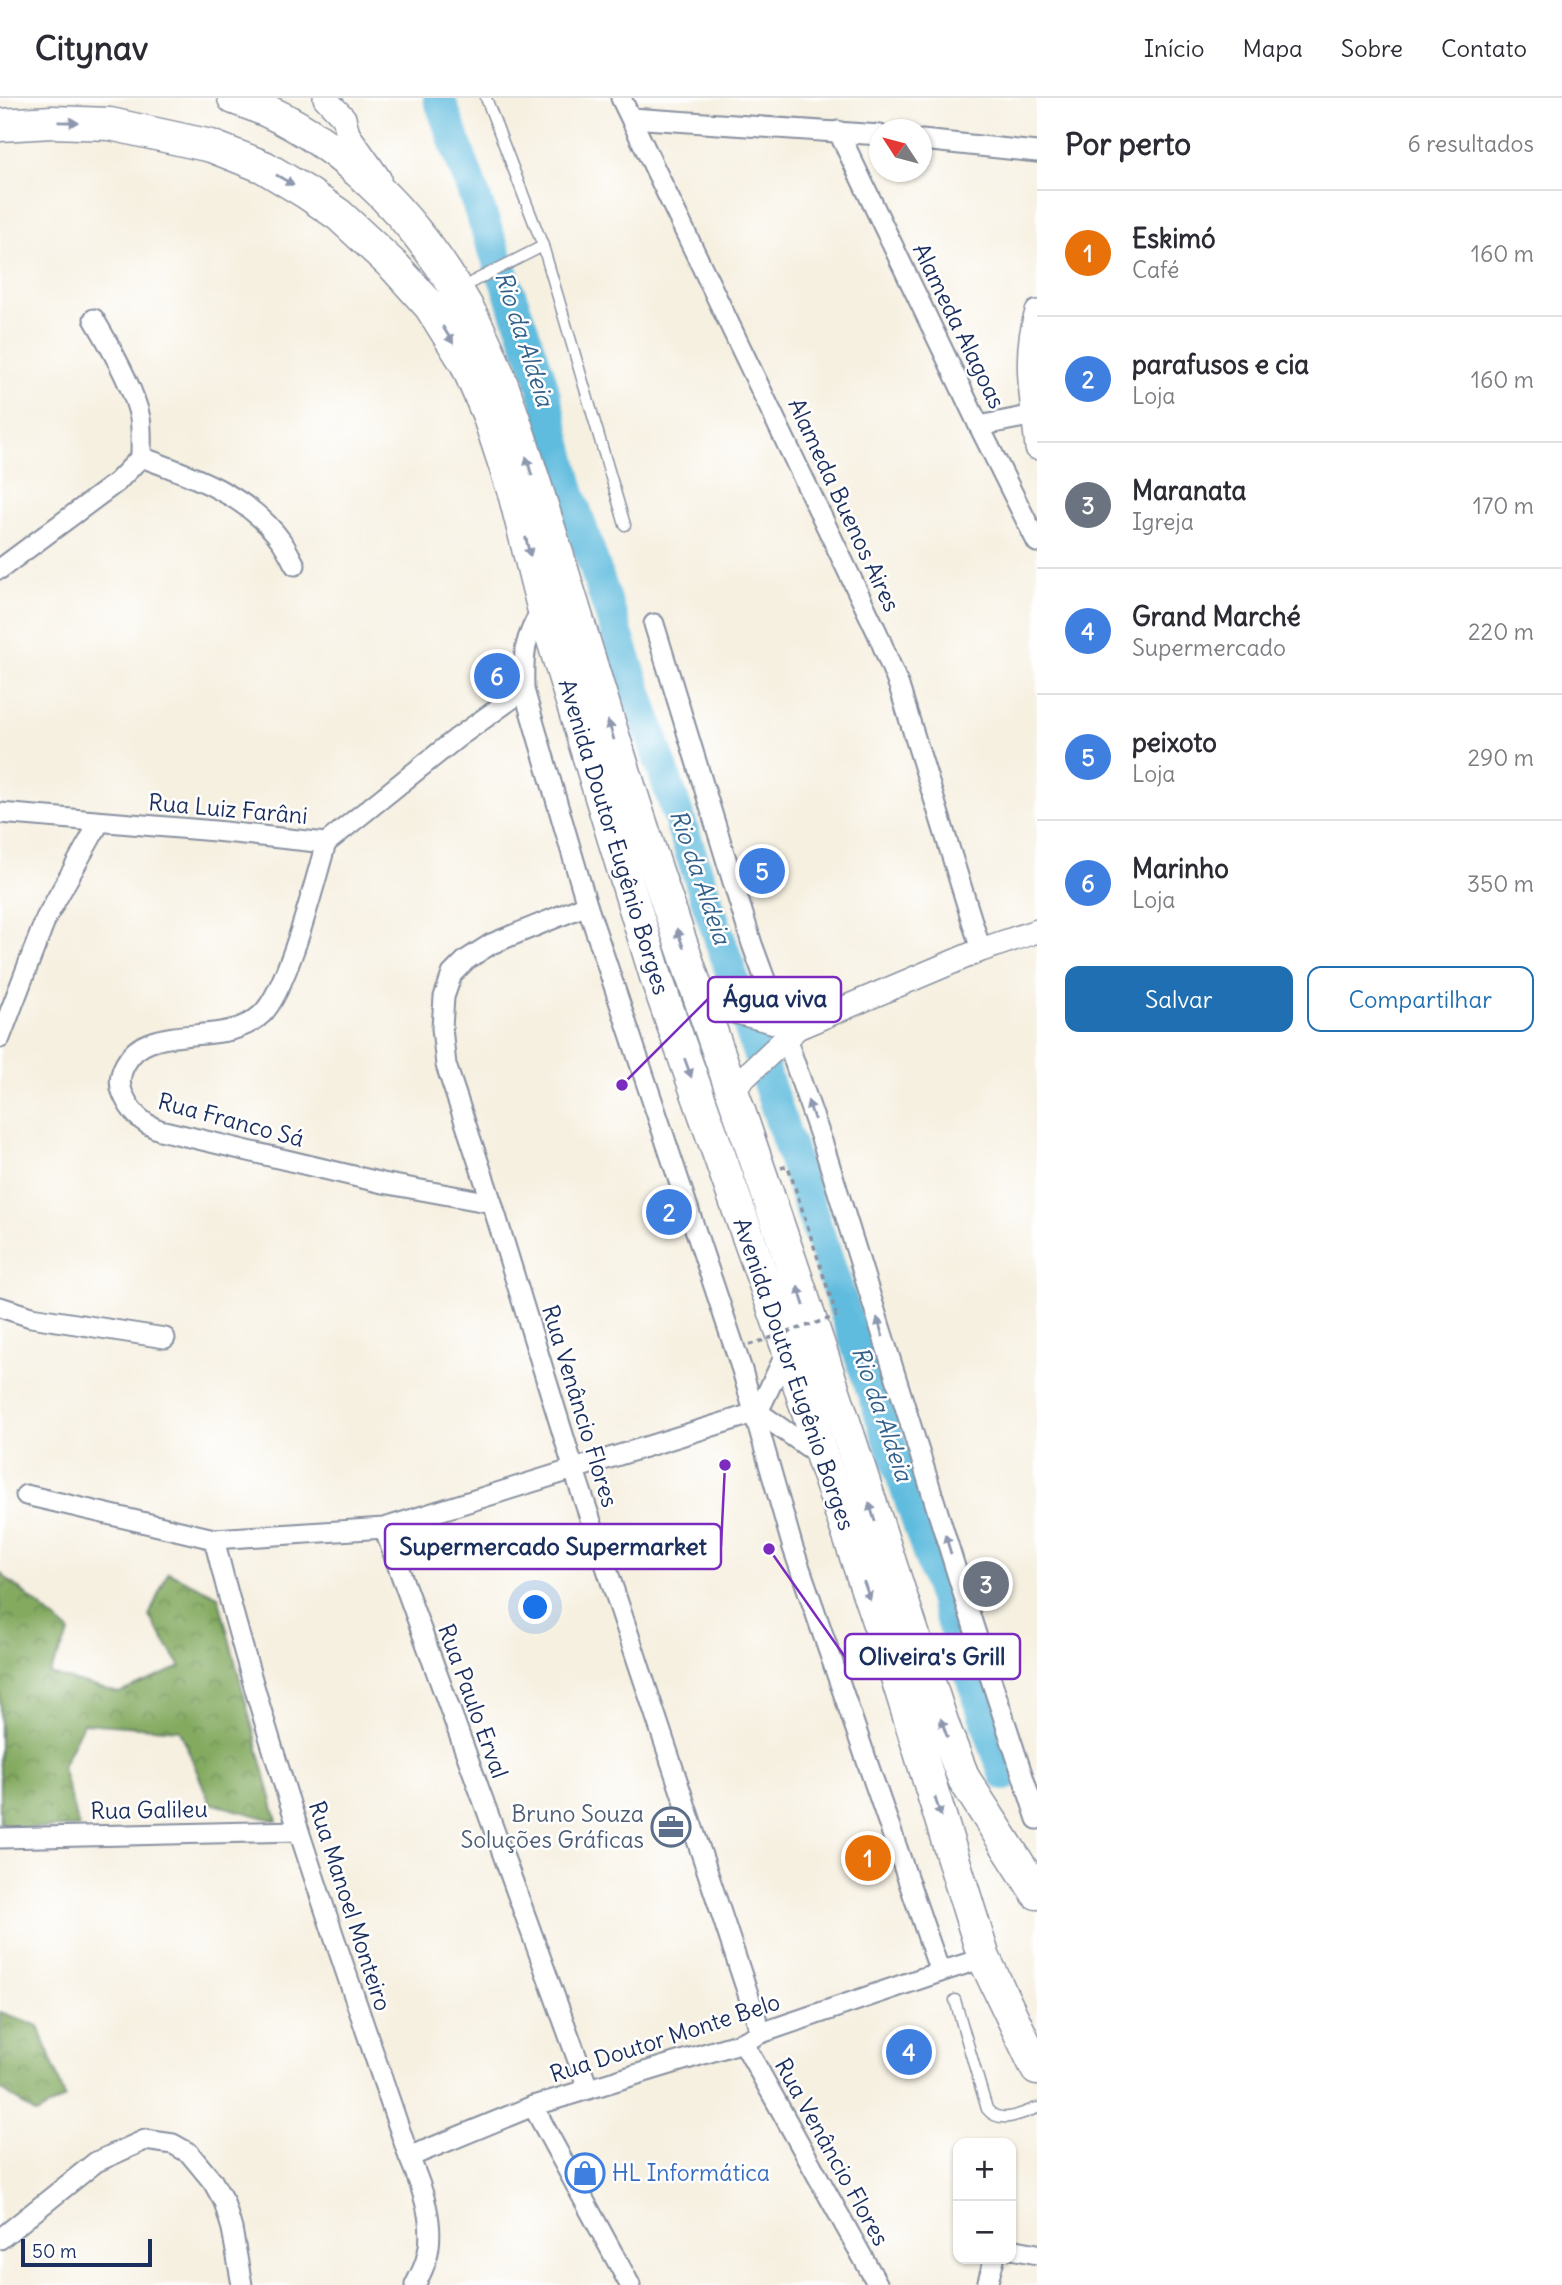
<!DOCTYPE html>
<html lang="pt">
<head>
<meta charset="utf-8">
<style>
	body { margin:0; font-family:Delius,sans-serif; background:#f7f7f7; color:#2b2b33 }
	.controls { position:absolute; right:21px; bottom:21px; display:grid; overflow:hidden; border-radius:14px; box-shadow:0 2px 5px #0004 }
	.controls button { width:63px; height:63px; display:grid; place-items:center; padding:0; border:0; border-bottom:2px solid #e1e1e2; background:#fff; color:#2b2b33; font:35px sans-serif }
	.compass { position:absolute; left:869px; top:21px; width:63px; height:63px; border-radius:50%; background:#fff; box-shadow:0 2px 5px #0004; rotate:306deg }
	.scale { position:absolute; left:21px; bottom:18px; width:131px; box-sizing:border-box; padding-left:7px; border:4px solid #1b2f5e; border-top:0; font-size:19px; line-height:24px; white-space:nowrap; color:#1b2f5e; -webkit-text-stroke:5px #fff; paint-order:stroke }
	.you { position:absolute; left:536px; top:1510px; width:24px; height:24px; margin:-18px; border:5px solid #fff; border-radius:50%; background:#1a73e8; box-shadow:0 0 0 10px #1a73e833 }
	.badge { display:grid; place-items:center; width:46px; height:46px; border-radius:50%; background:#1f6fb2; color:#fff; font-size:23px; font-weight:700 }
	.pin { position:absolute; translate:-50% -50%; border:4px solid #fff; box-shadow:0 2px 7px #0006 }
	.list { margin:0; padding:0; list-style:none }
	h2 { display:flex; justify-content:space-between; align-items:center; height:91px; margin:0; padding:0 28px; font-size:30px }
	h2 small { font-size:23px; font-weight:400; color:#7c7c81 }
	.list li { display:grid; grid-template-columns:46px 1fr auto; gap:21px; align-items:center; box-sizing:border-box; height:126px; padding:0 28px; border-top:2px solid #e1e1e2 }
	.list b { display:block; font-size:26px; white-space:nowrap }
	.list p { margin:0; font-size:23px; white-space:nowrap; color:#7c7c81 }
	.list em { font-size:23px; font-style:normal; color:#7c7c81 }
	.actions { display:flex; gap:14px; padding:21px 28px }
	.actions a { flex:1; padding:16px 0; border:2px solid #1f6fb2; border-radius:14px; text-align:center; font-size:24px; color:#1f6fb2 }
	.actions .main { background:#1f6fb2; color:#fff }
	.map { position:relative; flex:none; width:1037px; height:2187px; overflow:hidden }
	header { display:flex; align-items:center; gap:42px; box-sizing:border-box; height:98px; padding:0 35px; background:#fff; border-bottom:2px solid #e1e1e2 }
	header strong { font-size:33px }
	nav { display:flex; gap:38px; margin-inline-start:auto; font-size:24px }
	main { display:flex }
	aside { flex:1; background:#fff }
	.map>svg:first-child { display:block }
	.forest { fill:url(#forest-crowns); stroke:#506c5f; stroke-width:2 }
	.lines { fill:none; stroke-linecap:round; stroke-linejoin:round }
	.river { stroke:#60bcde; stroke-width:32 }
	.service-casing { stroke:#88909f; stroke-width:13 }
	.minor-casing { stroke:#88909f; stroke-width:23 }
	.tertiary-casing { stroke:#88909f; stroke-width:26 }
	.trunk-casing { stroke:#88909f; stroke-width:35 }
	.path { stroke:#88909f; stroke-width:3.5; stroke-dasharray:5 5; stroke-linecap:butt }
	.service { stroke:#fff; stroke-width:10 }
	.minor { stroke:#fff; stroke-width:19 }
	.tertiary { stroke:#fff; stroke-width:23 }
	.trunk { stroke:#fff; stroke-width:32 }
	.path-bridge { stroke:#88909f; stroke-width:3.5; stroke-dasharray:5 5; stroke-linecap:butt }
	.oneway { fill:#8d97ae }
	.labels { text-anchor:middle; stroke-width:5; stroke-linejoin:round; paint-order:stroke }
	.street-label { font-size:23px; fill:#1b2f5e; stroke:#fff }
	.service-label { font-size:23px; fill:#4e5e75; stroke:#fff; text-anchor:end }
	.shop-label { font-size:23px; fill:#366cbe; stroke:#fff; text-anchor:start }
	.water-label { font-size:24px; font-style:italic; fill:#33608b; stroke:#fff }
	.leader { fill:none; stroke:#7b2cbf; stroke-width:2.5 }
	.callout-dot { fill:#7b2cbf; stroke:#fff; stroke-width:2.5 }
	.callout { fill:#fff; stroke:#7b2cbf; stroke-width:2.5 }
	.callout-label { font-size:24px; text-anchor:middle; font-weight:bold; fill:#1b2f5e }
</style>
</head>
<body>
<header>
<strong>Citynav</strong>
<nav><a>Início</a><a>Mapa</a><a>Sobre</a><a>Contato</a></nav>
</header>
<main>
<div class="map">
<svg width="1037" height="2187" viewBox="0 0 1037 2187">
	<defs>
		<pattern id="forest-crowns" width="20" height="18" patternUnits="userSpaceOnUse" patternTransform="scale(1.75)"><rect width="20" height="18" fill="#84aa60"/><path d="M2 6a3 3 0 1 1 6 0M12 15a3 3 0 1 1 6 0" fill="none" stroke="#6b8b52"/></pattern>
	</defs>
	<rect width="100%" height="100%" fill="#fff"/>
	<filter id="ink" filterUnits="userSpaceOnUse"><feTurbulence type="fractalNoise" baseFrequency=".0143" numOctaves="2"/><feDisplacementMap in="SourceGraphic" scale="14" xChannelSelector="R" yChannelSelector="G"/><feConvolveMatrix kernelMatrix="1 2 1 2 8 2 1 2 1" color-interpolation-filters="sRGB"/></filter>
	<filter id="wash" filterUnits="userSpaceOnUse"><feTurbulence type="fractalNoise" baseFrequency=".00686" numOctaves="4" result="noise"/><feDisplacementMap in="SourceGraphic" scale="28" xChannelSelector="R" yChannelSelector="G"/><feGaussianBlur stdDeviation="1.57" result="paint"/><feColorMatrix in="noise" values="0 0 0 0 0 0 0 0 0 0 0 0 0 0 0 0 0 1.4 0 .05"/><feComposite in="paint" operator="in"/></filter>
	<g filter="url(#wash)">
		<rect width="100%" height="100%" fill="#f6f0e0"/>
		<g class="forest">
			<polygon points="168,1474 218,1498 277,1723 210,1705 180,1632 83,1625 62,1669 79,1729 25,1730 0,1725 0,1475 70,1534 49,1576 119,1595 181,1569 149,1518"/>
			<polygon points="0,1914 39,1928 65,2000 36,2016 0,1990"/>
		</g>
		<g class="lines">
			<polyline class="river" points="439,0 540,279 568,390 860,1258 1005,1677"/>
		</g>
	</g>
	<g filter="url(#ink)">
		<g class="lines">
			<g class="service-casing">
				<g id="service">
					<polyline points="486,0 543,148 625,427"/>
					<polyline points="462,192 474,183 543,148"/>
					<path d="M955,1902l32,109c13,16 33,5 50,-1"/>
				</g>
			</g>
			<g class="minor-casing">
				<g id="minor">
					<polyline points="621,0 877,534 899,588 981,852"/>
					<polyline points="631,20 880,37"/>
					<polyline points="838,33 979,328 1037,444"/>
					<polyline points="922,42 1037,54"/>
					<polyline points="979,328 1034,317"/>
					<path d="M141,359c50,18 109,39 141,85 5,7 9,16 13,23"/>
					<path d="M0,471l117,-87 24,-25c0,-13 1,-26 -1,-39 -6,-30 -30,-72 -46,-99"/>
					<path d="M543,509c-19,33 -20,44 -19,83l63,215 155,465 51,178 147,424 44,-14"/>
					<polyline points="654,526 752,846 781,925"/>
					<polyline points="0,715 215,733 326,745 457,640 524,592"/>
					<path d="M326,745c-11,38 -38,146 -64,171 -30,28 -77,15 -113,29 -19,7 -35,31 -26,51 8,18 18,29 37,36l223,53 109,20"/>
					<polyline points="587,807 491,846 466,862 452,876 444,899 442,930 446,967 492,1105 574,1372 761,1935"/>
					<polyline points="0,940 46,820 99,725"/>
					<polyline points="786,940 824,1049 974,1530 1037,1721"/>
					<polyline points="0,1209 31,1219 165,1240"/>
					<polyline points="758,1314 822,1359"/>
					<polyline points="26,1397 214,1441 384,1430 758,1314 788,1251"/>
					<polyline points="384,1430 588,1990"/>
					<path d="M214,1441c52,210 126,414 195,618 13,30 28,69 17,103 -2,8 -7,17 -11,25"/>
					<polyline points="0,1740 299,1733"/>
					<polyline points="743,1944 878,2187"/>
					<polyline points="533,2008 630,2187"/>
					<polyline points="409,2059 533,2008 743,1944 761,1935 940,1874"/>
					<polyline points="0,2141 96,2064 145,2042 173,2046 189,2055 213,2084 224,2104 232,2131 242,2187"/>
					<polyline points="1011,2151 1037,2156"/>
					<polyline points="987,2187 994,2161"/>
				</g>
			</g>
			<g class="tertiary-casing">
				<g id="tertiary">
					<polyline points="325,0 344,20 348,36 379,80"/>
					<path d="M1037,214c-15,44 -4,91 0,136"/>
					<polyline points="702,905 797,930"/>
					<polyline points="731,992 797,930 981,852 1037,833"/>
				</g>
			</g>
			<g class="trunk-casing">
				<g id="trunk">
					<path d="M234,0c95,31 173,110 224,194 36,57 54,122 75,186 34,104 64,209 98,314 44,139 94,277 141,415 60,173 115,348 172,521l20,51 73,114"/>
					<polyline points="0,27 52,24 110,26 211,48 264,69 307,95 339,117 395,169 430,208 466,265 488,316 514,395 543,509 657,882 788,1251 822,1359 894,1570 984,1860 1037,1971"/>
				</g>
			</g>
			<polyline class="path" points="781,1070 788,1068 836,1216"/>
			<use href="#service" class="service"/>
			<use href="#minor" class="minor"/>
			<use href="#tertiary" class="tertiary"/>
			<use href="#trunk" class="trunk"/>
			<polyline class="path-bridge" points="749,1247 837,1218"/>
		</g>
		<defs><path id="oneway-solid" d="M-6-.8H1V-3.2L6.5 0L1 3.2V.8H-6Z" transform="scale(1.75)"/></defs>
		<g class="oneway">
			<use href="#oneway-solid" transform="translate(68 24) rotate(1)"/>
			<use href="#oneway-solid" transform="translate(285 82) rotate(30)"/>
			<use href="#oneway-solid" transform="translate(448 237) rotate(58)"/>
			<use href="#oneway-solid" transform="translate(529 368) rotate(-107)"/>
			<use href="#oneway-solid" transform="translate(528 449) rotate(76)"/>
			<use href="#oneway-solid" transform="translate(611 632) rotate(-107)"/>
			<use href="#oneway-solid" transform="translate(680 840) rotate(-109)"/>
			<use href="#oneway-solid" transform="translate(688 970) rotate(70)"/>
			<use href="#oneway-solid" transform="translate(811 1012) rotate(-109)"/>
			<use href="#oneway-solid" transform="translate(801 1198) rotate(-108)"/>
			<use href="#oneway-solid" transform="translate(880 1229) rotate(-107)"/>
			<use href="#oneway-solid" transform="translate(872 1414) rotate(-108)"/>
			<use href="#oneway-solid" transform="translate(948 1446) rotate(-107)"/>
			<use href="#oneway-solid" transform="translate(867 1493) rotate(71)"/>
			<use href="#oneway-solid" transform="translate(944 1630) rotate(-110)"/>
			<use href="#oneway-solid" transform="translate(938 1709) rotate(72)"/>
		</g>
	</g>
	<defs>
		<g id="office-ring" transform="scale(2.0125)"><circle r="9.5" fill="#fff" stroke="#5c6f8a" stroke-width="1.5"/><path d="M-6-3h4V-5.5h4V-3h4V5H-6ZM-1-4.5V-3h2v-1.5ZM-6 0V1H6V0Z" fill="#5c6f8a"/></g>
		<g id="shop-ring" transform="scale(2.0125)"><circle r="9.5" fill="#fff" stroke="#3f7fe0" stroke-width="1.5"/><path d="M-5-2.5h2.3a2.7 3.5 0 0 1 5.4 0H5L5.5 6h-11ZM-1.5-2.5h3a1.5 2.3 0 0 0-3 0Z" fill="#3f7fe0"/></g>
	</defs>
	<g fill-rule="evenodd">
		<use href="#office-ring" x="671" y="1729"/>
		<use href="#shop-ring" x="585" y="2075"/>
	</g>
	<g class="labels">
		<g class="street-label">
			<text transform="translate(959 228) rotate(64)" y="8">Alameda Alagoas</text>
			<text transform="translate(844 407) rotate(65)" y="8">Alameda Buenos Aires</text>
			<text transform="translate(228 711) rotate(5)" y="8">Rua Luiz Farâni</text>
			<text transform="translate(614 739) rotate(73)" y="8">Avenida Doutor Eugênio Borges</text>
			<text transform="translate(231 1022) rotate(15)" y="8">Rua Franco Sá</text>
			<text transform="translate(794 1276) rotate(71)" y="8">Avenida Doutor Eugênio Borges</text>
			<text transform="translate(580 1308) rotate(73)" y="8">Rua Venâncio Flores</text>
			<text transform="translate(473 1603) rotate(70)" y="8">Rua Paulo Erval</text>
			<text transform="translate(149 1712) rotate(-1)" y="8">Rua Galileu</text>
			<text transform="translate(350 1808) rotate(72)" y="8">Rua Manoel Monteiro</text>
			<text transform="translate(665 1940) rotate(-18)" y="8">Rua Doutor Monte Belo</text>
			<text transform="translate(832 2054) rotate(61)" y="8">Rua Venâncio Flores</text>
		</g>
		<g class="service-label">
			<text x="644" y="1724">Bruno Souza<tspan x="644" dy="26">Soluções Gráficas</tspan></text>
		</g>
		<g class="shop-label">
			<text x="612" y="2083">HL Informática</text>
		</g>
		<g class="water-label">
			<text transform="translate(524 241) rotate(72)" y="8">Rio da Aldeia</text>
			<text transform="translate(700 779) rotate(71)" y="8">Rio da Aldeia</text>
			<text transform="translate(882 1316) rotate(71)" y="8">Rio da Aldeia</text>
		</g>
	</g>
	<path class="leader" d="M622 987L708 901M725 1367L721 1448M769 1451L845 1559"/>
	<g class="callout-dot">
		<circle cx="622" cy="987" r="7"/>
		<circle cx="725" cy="1367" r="7"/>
		<circle cx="769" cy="1451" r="7"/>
	</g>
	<g class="callout">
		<rect x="708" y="879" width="133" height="45" rx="7"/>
		<rect x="385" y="1426" width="336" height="45" rx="7"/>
		<rect x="845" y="1536" width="175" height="45" rx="7"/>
	</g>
	<g class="callout-label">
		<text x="775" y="909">Água viva</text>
		<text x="553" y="1457">Supermercado Supermarket</text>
		<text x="932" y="1567">Oliveira's Grill</text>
	</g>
</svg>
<div class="controls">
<button>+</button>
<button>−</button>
</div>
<svg class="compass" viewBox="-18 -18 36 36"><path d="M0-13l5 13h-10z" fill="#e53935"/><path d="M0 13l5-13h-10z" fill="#7c7c81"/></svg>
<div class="scale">50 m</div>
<div class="you"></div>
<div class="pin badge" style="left:868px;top:1760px;background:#e8710a">1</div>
<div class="pin badge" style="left:669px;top:1114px;background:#3f7fe0">2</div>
<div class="pin badge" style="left:986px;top:1486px;background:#6b7280">3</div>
<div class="pin badge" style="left:909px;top:1954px;background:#3f7fe0">4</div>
<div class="pin badge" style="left:762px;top:773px;background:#3f7fe0">5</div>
<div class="pin badge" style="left:497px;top:578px;background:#3f7fe0">6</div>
</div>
<aside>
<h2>Por perto<small>6 resultados</small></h2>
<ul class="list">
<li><span class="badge" style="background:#e8710a">1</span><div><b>Eskimó</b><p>Café</p></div><em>160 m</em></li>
<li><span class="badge" style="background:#3f7fe0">2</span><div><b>parafusos e cia</b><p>Loja</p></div><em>160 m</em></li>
<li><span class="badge" style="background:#6b7280">3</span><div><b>Maranata</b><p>Igreja</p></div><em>170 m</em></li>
<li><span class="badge" style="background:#3f7fe0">4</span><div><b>Grand Marché</b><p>Supermercado</p></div><em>220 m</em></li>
<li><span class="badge" style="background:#3f7fe0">5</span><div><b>peixoto</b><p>Loja</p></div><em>290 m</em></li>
<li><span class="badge" style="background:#3f7fe0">6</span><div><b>Marinho</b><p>Loja</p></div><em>350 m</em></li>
</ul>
<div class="actions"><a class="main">Salvar</a><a>Compartilhar</a></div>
</aside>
</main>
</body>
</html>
